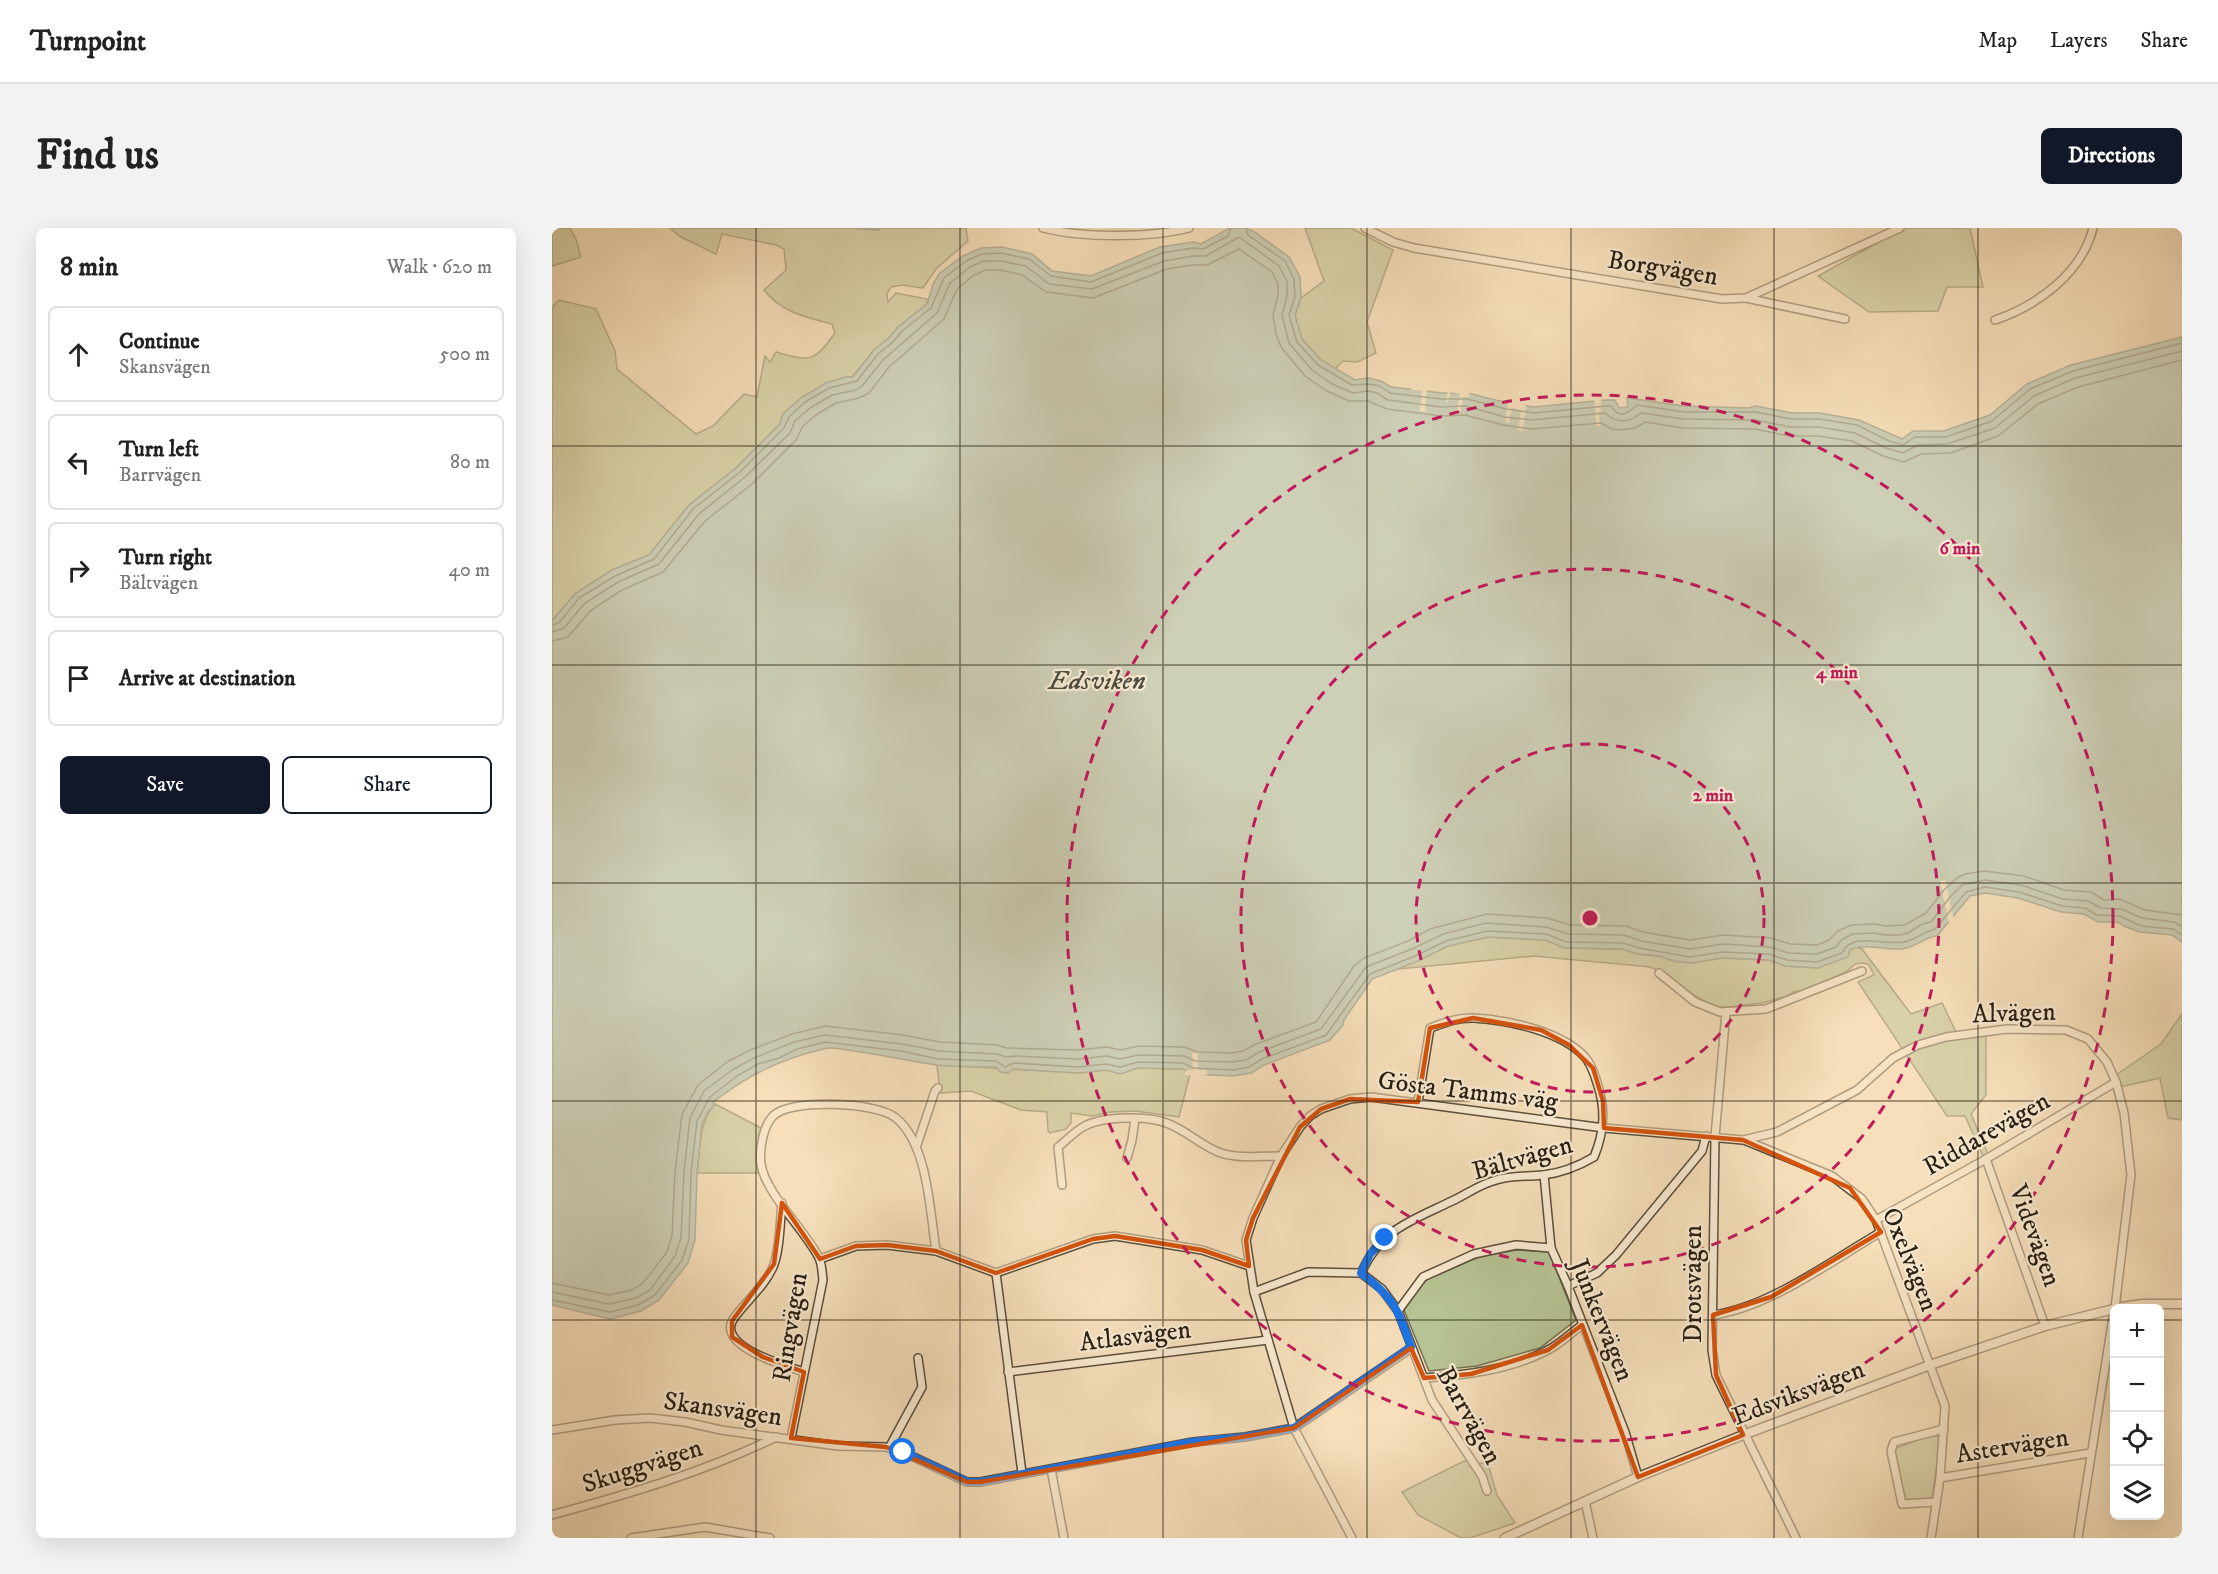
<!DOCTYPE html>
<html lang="en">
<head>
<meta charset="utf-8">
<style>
	body { margin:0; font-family:"IM FELL DW Pica",serif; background:#f2f2f2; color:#222 }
	.controls { position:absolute; right:18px; bottom:18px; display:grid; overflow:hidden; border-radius:9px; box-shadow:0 6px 24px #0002 }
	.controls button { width:54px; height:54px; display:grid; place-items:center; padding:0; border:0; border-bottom:2px solid #e0e0e0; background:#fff; color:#222; font:30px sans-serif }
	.stop { position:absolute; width:18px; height:18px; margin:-14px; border:4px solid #1a73e8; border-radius:50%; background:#fff }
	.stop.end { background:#1a73e8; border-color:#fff; box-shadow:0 2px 6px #0008 }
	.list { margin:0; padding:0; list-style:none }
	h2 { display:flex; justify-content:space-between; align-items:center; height:78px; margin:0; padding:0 24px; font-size:26px }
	h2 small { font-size:20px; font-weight:400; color:#767676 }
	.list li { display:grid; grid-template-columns:39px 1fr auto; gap:18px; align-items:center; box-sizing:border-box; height:96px; margin:0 12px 12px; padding:0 12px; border:2px solid #e0e0e0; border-radius:9px }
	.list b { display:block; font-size:22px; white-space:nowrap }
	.list p { margin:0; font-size:20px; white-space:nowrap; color:#767676 }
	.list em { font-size:20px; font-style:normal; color:#767676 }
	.actions { display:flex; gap:12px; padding:18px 24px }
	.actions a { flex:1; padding:14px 0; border:2px solid #111827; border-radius:9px; text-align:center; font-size:21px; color:#111827 }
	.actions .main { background:#111827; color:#fff }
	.icon { flex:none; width:33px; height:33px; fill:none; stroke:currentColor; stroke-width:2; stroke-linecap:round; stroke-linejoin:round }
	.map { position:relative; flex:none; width:1630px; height:1310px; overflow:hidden; border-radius:9px }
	header { display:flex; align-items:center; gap:36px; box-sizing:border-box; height:84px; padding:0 30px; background:#fff; border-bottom:2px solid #e0e0e0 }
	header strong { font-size:28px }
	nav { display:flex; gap:33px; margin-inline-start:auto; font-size:21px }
	.intro { display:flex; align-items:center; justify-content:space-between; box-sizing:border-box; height:144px; padding:0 36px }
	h1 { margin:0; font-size:42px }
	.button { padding:15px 27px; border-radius:9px; background:#111827; color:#fff; font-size:21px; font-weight:700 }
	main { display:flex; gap:36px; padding:0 36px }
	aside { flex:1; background:#fff; border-radius:9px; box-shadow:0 6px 24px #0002 }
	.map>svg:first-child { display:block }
	.green { fill:#b7c394; stroke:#707153; stroke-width:1.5 }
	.water { fill:#9cbcb2; stroke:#6e7d72; stroke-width:1.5 }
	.pier { fill:#f5dfba }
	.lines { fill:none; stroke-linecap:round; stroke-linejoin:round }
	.shore { stroke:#626e62; stroke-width:1.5 }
	.stream { stroke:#6e7d72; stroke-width:2 }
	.minor-casing { stroke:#5b4f3c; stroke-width:10 }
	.tertiary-casing { stroke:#5b4f3c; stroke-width:11 }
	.minor { stroke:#f8ead2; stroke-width:7 }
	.tertiary { stroke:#f8ead2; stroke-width:8 }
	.route { stroke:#1a73e8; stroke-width:8 }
	.marked { fill:none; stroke:#d5530d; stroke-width:4.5; stroke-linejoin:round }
	.grid { fill:none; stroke:#281f12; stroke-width:1.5; stroke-opacity:0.55 }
	.ring { fill:none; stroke:#c2185b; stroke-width:3; stroke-dasharray:10 8 }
	.labels { text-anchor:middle; stroke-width:4.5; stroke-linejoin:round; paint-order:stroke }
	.street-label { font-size:26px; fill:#281f12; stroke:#f8ead2 }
	.water-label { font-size:27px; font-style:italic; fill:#4b4e42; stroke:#f8ead2 }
	.centre { fill:#c2185b; stroke:#f8ead2; stroke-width:3 }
	.ring-label { font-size:18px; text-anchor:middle; font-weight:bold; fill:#c2185b; stroke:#f8ead2; stroke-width:4.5; stroke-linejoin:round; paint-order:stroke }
</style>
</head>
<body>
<header>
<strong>Turnpoint</strong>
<nav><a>Map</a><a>Layers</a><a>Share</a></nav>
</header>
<div class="intro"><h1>Find us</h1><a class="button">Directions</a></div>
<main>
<aside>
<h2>8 min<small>Walk · 620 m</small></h2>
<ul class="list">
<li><svg class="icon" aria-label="ahead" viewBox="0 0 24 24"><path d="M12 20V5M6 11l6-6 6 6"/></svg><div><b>Continue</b><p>Skansvägen</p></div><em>500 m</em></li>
<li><svg class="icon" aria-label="left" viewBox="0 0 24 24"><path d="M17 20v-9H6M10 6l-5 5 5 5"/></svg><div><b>Turn left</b><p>Barrvägen</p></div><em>80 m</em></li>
<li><svg class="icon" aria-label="right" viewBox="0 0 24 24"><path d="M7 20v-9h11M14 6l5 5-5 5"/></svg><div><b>Turn right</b><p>Bältvägen</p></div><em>40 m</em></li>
<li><svg class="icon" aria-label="arrive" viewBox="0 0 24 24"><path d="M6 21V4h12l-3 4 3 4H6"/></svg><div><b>Arrive at destination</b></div></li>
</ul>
<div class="actions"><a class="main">Save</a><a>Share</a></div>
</aside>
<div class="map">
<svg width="1630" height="1310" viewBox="0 0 1630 1310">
	<rect width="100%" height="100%" fill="#f5dfba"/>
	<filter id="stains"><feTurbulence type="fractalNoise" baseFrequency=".00333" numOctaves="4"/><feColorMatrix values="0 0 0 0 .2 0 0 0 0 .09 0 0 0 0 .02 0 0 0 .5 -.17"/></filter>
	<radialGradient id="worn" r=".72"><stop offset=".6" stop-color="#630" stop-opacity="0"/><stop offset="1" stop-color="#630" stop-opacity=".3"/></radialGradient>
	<g class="green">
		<polygon points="0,0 18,0 24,11 29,29 0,38"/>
		<path d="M118,0h296l2,13 -32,28 -13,19 -21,-3 -11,2 -4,7 1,8 8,-9 31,6v5l-29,23 -9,11 -15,12 -22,27h-6l-20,6 -25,15 -18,16 -3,10 -44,44 -47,37 -40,50 -37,15 -37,24 -23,27v-314l7,-7 37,9 19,42 2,18 79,65 17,-8 31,-32 13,3 8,-41 5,6 6,-10c35,10 38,10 59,-19l-3,-9c-27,-7 -51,-12 -68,-34l22,-20 -2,-21 -8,-4 -54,-11 -6,20 -35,-17z"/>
		<polygon points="753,0 799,0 841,22 815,94 824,125 805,134 791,133 783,141 769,132 749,110 743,87 749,70 772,53"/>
		<polygon points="1352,0 1418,0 1431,59 1395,59 1386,83 1317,84 1266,48"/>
		<polygon points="936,709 993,712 1013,720 1070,721 1086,726 1107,728 1122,733 1139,735 1170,730 1217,732 1233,738 1266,740 1304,719 1310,721 1359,786 1390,775 1407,810 1434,808 1434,867 1419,886 1436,926 1431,928 1413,888 1395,888 1306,754 1322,747 1317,737 1312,735 1303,736 1294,744 1248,764 1243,763 1235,768 1210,775 1178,779 1163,779 1136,764 1107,743 1098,739 982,728 846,741 896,718"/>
		<polygon points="1630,786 1630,892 1616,890 1608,850 1568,859 1564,847 1609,816"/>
		<polygon points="385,837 527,845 554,842 568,846 586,840 631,841 638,846 627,889 583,883 559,884 540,888 519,885 519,895 514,901 498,905 496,903 495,884 469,882 419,863 388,865"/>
		<path d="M163,876l48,25 -3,44h-63c3,-24 1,-50 18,-69z"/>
		<polygon points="964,1022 997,1024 1024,1092 988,1120 925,1138 877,1143 852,1082 871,1053 927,1029"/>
		<polygon points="1379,1207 1389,1209 1380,1270 1357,1273 1351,1270 1343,1226 1344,1220"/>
		<polygon points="912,1233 936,1236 945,1267 963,1295 918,1310 909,1310 866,1287 850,1264"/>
	</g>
	<path class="water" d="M678,0h15l8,3 36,26 11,20 1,21 -6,17 7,24 19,21 34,20 13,-2 13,3 10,6 51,6h26l39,10 27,4 72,-7h9l4,8 9,-1 -1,-9 57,8 64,2 8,-2 36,7h27l40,7 43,19 11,-8h31l46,-16 37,-31 44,-19 111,-28v605l-10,-7 -32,-3 -14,-5 -8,-5h-20l-14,-8 -23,-2 -43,-14 -33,-5 -15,3 -33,40c-13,1 -22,12 -36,13 -15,1 -37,-6 -51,1l-2,7 -30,11 -33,-2 -16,-6 -47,-2 -31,5 -17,-2 -15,-5 -21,-2 -16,-5 -57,-1 -20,-8 -57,-3 -40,9 -30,15 -46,18 -28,41 -1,5 -13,15 -66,25 -13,8 -18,3 -43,-2 -7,-5 -45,-1 -18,6 -14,-4 -27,3 -66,-4 -5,4 -8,-1 -4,-5c-20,-1 -40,0 -60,-2 -27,-4 -54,-10 -81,-14 -10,-1 -22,-5 -32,-2 -42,10 -75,26 -110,53l2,2 -7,8 -6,12 -5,49 -2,67 -7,23 -29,37 -18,11 -31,8 -58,-14v-684l23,-27 37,-24 37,-15 40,-50 47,-37 44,-44 3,-10 18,-16 25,-15 20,-6h7l21,-27 15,-12 9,-11 29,-23 6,-20 7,-11 23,-17 18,-8 21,-1 30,7 20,17 39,5 69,-29 33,-5 8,2z"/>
	<g class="pier">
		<polygon points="859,159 875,160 873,184 868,183 870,163 859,162"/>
		<polygon points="908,161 918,165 917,169 911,169 908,184 905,183 908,166 898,164 896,174 894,174 896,162 908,163"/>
		<polygon points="1049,171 1049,183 1047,184 1048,198 1044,198 1044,189 1041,189 1044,187 1042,172"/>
		<polygon points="956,174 974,177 971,203 966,202 969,182 960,180 957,195 953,194"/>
		<polygon points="1393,652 1402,692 1397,695 1388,653"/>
		<polygon points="640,825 646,825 646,842 655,842 655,847 633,847 633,843 641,842"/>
	</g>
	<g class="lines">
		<g class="shore">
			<path d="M694,0l2,7 37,26 9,18 1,18 -6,18 8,27 21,23 34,20 16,-1 12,2 10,7 51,6h26l39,10 28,4 72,-7h5c9,14 17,7 26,-1l47,7h72l35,7h28l38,6 32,16 14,4 12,-8h31l46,-16 38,-32 43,-18 109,-28"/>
			<polyline points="0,397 7,395 27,370 63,348 102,331 141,281 188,244 232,200 237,189 253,174 277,160 305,153 326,126 341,114 350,103 379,80 392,50 414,33 430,26 449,25 477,31 499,48 539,54 610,25 641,20 651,21 676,8 679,0"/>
			<path d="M0,404l12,-4 20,-24 34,-22 41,-18 40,-50 46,-37 45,-44 5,-12 15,-13 22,-13 24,-5 6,-4 21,-26 54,-47 13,-30 20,-16 14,-6h17l25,5 23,18 43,5 72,-28 29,-5h13l33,-19 40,29 8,15v15l-5,19 7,28 23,27 20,14 21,9 15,-2 9,2 11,7 53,7 25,-1 39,11 27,3 73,-7c13,11 23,10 36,0l43,6 72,1 34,7h29l36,6 31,15 17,5 15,-8 29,-1 48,-16 39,-32 41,-18 107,-27"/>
			<polyline points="0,413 16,409 38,383 70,362 111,344 153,293 200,256 244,212 251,198 264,187 284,175 307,170 317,165 337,139 392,91 405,61 422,47 434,42 448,42 470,47 494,64 541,70 615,41 640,37 655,37 687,21 720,44 726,56 726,67 721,87 724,106 729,119 753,148 773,162 797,173 816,173 835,181 889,188 913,187 951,197 979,201 1049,195 1060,201 1069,202 1083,200 1093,194 1131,200 1203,201 1237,208 1266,208 1300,213 1331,228 1352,234 1369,226 1399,225 1446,208 1486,176 1526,159 1630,132"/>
			<polyline points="0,1055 57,1067 80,1062 91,1055 115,1024 120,1008 123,944 130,886 146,857 175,834 198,822 240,806 273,798 351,807 388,814 445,817 455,820 526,822 555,819 568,822 587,818 632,819 646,824 680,825 691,823 704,816 764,794 802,738 812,730 856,713 878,701 935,686 995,690 1018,697 1074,698 1091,704 1138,712 1171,707 1219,710 1238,716 1265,717 1277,712 1286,703 1299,697 1323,696 1334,698 1353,697 1374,685 1392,662 1405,650 1413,646 1432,643 1472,648 1512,662 1539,664 1552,672 1567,671 1593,682 1630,687"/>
			<polyline points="0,1064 57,1076 84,1070 98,1062 123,1028 129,1010 132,944 138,890 152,863 180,842 202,830 242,814 273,807 350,816 387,823 445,826 454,829 462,828 526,831 555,828 568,831 586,827 632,828 643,833 680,834 694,832 707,824 769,801 814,739 860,721 891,706 934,695 994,699 1016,706 1072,707 1089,713 1138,721 1171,716 1218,719 1236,725 1265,726 1284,719 1289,712 1301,706 1323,705 1332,707 1348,707 1356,705 1370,696 1379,694 1398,669 1410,657 1433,652 1469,657 1511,671 1536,673 1549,680 1569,681 1590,690 1622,694 1630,698"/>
			<path d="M0,1072l58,12 28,-7 17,-10 27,-35 7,-21 2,-66 6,-52 13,-24 27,-21 21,-12 21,-6 18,-9 28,-7 76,9 37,8 58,2 9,6 9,-4 64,4 28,-3 14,3 18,-5 45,1 10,5 40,2 16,-3 13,-8 64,-24 44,-61 45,-18 31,-15 41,-10 59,3 20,8 57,1 16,5 51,9 32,-5 47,2 18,6 30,2 25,-9c10,-22 42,-7 62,-11 11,-2 19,-10 31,-13l31,-37 19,-5 34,5 43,14 23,2 12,7 23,1 21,10 32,3 9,6"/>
		</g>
		<polyline class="stream" points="301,0 327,2"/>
		<g class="minor-casing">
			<g id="minor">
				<path d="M491,0c40,10 106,10 146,0"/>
				<polyline points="813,0 841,14 862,20 1170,71 1194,70 1348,0"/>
				<polyline points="1194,70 1293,91"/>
				<path d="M1443,92c42,-14 87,-47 98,-92"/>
				<polyline points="1107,745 1143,774 1168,784 1214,781 1310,743"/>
				<polyline points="1174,784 1163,909 1160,1122 1164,1147 1244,1310"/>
				<polyline points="1192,912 1280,948 1310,971 1324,992 1393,1178 1388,1250 1379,1310"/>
				<polyline points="365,917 383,863 386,860"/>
				<polyline points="575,930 580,912 583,891"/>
				<polyline points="1434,931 1493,1098"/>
				<polyline points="992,947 999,1020 1016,1058 1073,1204 1086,1249"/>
				<path d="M510,957l-4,-38c8,-6 16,-15 25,-20 18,-11 67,-12 86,-3 18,7 34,23 52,29 19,6 41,3 60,3"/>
				<path d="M230,975c-2,18 -2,48 -9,64 -9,20 -26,33 -39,51 -20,28 52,48 70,54"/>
				<polyline points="1324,992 1434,931 1564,854"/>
				<polyline points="268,1031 304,1018 335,1017 384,1023 444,1045 541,1011 563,1008 650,1022 697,1038"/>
				<polyline points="444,1045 470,1245"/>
				<path d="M809,1045c20,-44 50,-52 91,-72 13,-6 27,-16 41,-20 16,-6 33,-4 50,-6 19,-2 34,-8 51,-18 10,-24 12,-46 4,-71 -3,-10 -6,-21 -13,-29 -24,-26 -77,-37 -111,-39 -15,-1 -30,5 -44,10l-12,74"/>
				<polyline points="1016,1058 1045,1045 1064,1027 1150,923 1154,908"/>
				<polyline points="702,1064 756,1044 809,1045 830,1061 846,1083 880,1172 930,1248 935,1263"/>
				<polyline points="846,1083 871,1049 922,1026 964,1017 999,1020"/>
				<path d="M1161,1087c57,-8 118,-54 168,-83"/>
				<polyline points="456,1144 716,1112"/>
				<path d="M872,1150c42,-3 86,-8 124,-28 12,-6 23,-17 34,-25"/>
				<polyline points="0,1202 63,1192 98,1190 133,1194 169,1202 286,1218 334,1219 351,1224 415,1254 428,1254 641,1214 693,1209 742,1200 859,1120"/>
				<path d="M239,1210l32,-158c-1,-7 -1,-16 -4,-22 -13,-27 -54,-65 -58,-94 -2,-13 2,-38 12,-48 17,-18 104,-14 123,2 32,26 34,94 40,133"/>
				<polyline points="337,1220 370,1159 366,1130"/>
				<polyline points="499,1241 512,1310"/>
				<polyline points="1388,1250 1538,1225"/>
				<polyline points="1033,1273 1041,1310"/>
				<polyline points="1384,1274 1350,1276 1339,1223 1342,1214 1392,1201"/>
				<path d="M0,1287c76,-21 153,-43 224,-78"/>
				<polyline points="79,1310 153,1299 218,1310"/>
				<polyline points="800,1310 742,1200 702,1064 694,1012 701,990 729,928 748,899 758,888 769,881 798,871 819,869 1052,900 1191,912 1225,904 1305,862 1341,830 1366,817 1394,809 1455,801 1514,802 1536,811 1555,834 1564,854 1572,885 1579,947 1563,1080"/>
				<polyline points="1526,1310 1562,1083"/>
			</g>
		</g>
		<g class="tertiary-casing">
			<g id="tertiary">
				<polyline points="1563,1080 1590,1076 1630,1076"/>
				<polyline points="953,1310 1086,1249 1191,1207 1378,1137 1493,1098 1562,1081"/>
			</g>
		</g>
		<use href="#minor" class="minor"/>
		<use href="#tertiary" class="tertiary"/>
	</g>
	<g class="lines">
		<path class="route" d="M351,1224l65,30h12l212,-40 53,-5 49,-9 117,-81c-13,-38 -17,-49 -50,-74l9,-19 15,-16"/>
	</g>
	<path d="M0 0H1630V1310H0ZM921,790l68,12 28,15 24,23 10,33 1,27 139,12 107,48 31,44 -110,65 -58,18 3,60 27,60 -105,42 -56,-152 -34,25 -77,24 -47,4 -13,-30 -117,80 -314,54h-13l-81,-35 -95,-9 13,-66 -41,-15 -31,-20v-16l42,-57 8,-61 38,56 36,-13 31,-1 49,6 60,22 97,-34 22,-3 87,14 47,16 -3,-26 7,-22 47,-91 21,-18 29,-10 68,3 12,-74z" fill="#f5dfba" fill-opacity=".55" fill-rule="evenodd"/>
	<path class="marked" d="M921,790l68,12 28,15 24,23 10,33 1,27 139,12 107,48 31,44 -110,65 -58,18 3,60 27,60 -105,42 -56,-152 -34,25 -77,24 -47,4 -13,-30 -117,80 -314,54h-13l-81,-35 -95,-9 13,-66 -41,-15 -31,-20v-16l42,-57 8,-61 38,56 36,-13 31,-1 49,6 60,22 97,-34 22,-3 87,14 47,16 -3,-26 7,-22 47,-91 21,-18 29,-10 68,3 12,-74z"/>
	<path class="grid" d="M204,0v1310M408,0v1310M611,0v1310M815,0v1310M1019,0v1310M1222,0v1310M1426,0v1310M0,218h1630M0,437h1630M0,655h1630M0,873h1630M0,1092h1562M1608,1092h22"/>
	<g class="ring">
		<circle cx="1038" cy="690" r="174"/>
		<circle cx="1038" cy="690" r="349"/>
		<circle cx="1038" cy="690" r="523"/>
	</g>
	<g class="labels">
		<g class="street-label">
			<text transform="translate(1111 39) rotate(9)" y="9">Borgvägen</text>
			<text transform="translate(1462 784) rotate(-2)" y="9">Alvägen</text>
			<text transform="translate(916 862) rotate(7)" y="9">Gösta Tamms väg</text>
			<text transform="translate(1434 905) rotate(-30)" y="9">Riddarevägen</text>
			<text transform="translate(970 929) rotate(-16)" y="9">Bältvägen</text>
			<text transform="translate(1484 1007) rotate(70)" y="9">Videvägen</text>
			<text transform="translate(1359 1031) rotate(68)" y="9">Oxelvägen</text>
			<text transform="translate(1140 1056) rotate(-90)" y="9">Drotsvägen</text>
			<text transform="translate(1051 1092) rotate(68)" y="9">Junkervägen</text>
			<text transform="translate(237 1099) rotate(-81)" y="9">Ringvägen</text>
			<text transform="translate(583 1107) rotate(-7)" y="9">Atlasvägen</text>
			<text transform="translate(1246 1164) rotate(-21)" y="9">Edsviksvägen</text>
			<text transform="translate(171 1180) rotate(8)" y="9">Skansvägen</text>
			<text transform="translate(918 1187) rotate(61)" y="9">Barrvägen</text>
			<text transform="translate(1460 1217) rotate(-9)" y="9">Astervägen</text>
			<text transform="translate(90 1237) rotate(-18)" y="9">Skuggvägen</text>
		</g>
		<g class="water-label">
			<text x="545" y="461">Edsviken</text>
		</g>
	</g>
	<circle cx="1038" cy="690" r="9" class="centre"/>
	<g class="ring-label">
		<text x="1408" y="326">6 min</text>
		<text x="1285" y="450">4 min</text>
		<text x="1161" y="573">2 min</text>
	</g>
	<rect width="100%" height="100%" filter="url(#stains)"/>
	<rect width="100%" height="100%" fill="url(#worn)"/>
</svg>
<div class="controls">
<button>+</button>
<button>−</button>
<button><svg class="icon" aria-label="locate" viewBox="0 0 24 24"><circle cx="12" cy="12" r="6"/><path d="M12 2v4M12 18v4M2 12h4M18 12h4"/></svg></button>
<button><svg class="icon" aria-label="layers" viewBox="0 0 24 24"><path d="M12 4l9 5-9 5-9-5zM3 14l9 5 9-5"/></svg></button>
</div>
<div class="stop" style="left:351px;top:1224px"></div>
<div class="stop end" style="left:833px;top:1010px"></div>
</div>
</main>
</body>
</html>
